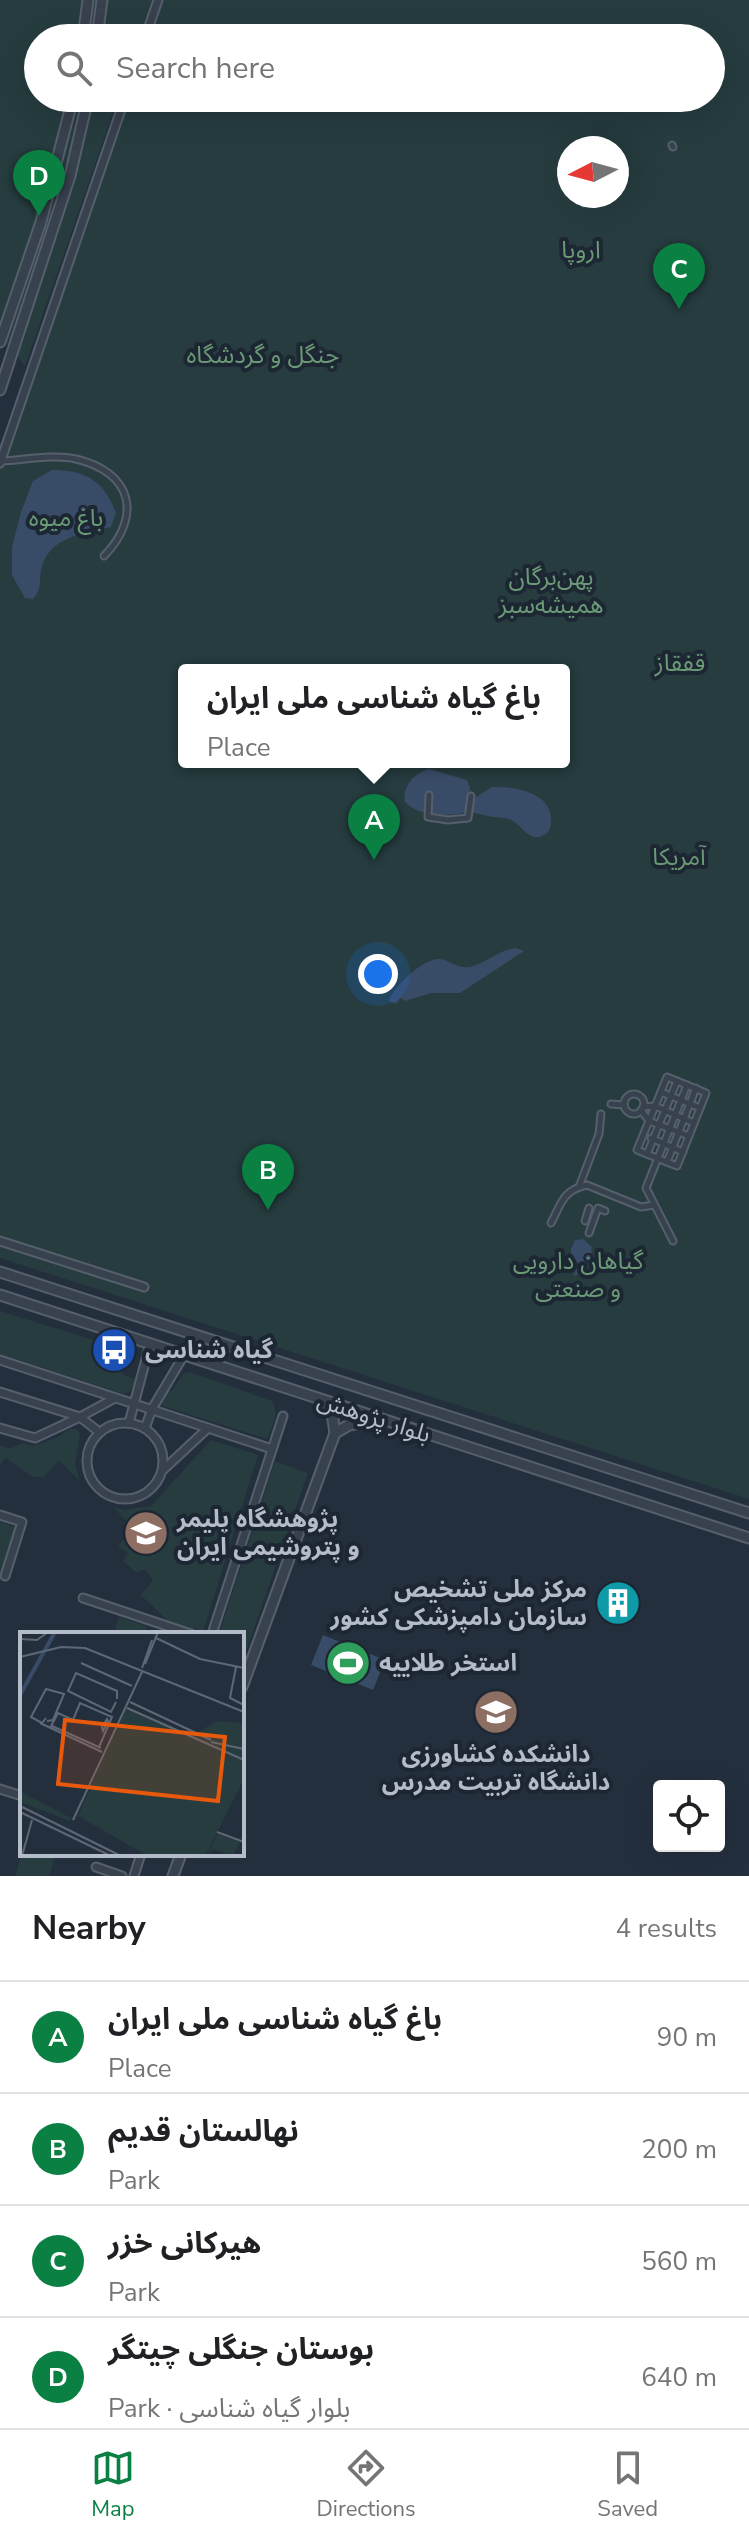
<!DOCTYPE html>
<html lang="en">
<head>
<meta charset="utf-8">
<style>
	body { margin:0; font-family:"Nunito Sans","Noto Sans Arabic",sans-serif; background:#f6f6f6; color:#202124 }
	.controls { position:absolute; right:24px; bottom:24px; display:grid; overflow:hidden; border-radius:8px; box-shadow:0 8px 32px #0002 }
	.controls button { width:72px; height:72px; display:grid; place-items:center; padding:0; border:0; border-bottom:2px solid #e0e0e0; background:#fff; color:#202124; font:40px sans-serif }
	.compass { position:absolute; left:557px; top:136px; width:72px; height:72px; border-radius:50%; background:#fff; box-shadow:0 8px 32px #0002; rotate:264deg }
	.you { position:absolute; left:378px; top:974px; width:28px; height:28px; margin:-20px; border:6px solid #fff; border-radius:50%; background:#1a73e8; box-shadow:0 0 0 12px #1a73e833 }
	.badge { display:grid; place-items:center; width:52px; height:52px; border-radius:50%; background:#0b8043; color:#fff; font-size:26px; font-weight:700 }
	.pin { position:absolute; translate:-50% -66px; filter:drop-shadow(0 2px 4px #0008) }
	.pin::after { content:''; position:absolute; top:42px; width:28px; height:24px; background:inherit; clip-path:polygon(0 0,100% 0,50% 100%) }
	.popup { position:absolute; left:178px; top:664px; width:392px; height:104px; box-sizing:border-box; display:grid; place-content:center; border-radius:8px; background:#fff; filter:drop-shadow(0 2px 6px #0005); font-size:26px; white-space:nowrap; color:#757577 }
	.popup b { font-size:30px; color:#202124 }
	.popup::after { content:''; position:absolute; left:50%; top:100%; margin-left:-16px; border:16px solid transparent; border-top-color:#fff }
	.list { margin:0; padding:0; list-style:none }
	h2 { display:flex; justify-content:space-between; align-items:center; height:104px; margin:0; padding:0 32px; font-size:34px }
	h2 small { font-size:26px; font-weight:400; color:#757577 }
	.list li { display:grid; grid-template-columns:52px 1fr auto; gap:24px; align-items:center; box-sizing:border-box; height:112px; padding:0 32px; border-top:2px solid #e0e0e0 }
	.list b { display:block; font-size:30px; white-space:nowrap }
	.list p { margin:0; font-size:26px; white-space:nowrap; color:#757577 }
	.list em { font-size:26px; font-style:normal; color:#757577 }
	.icon { flex:none; width:44px; height:44px; fill:none; stroke:currentColor; stroke-width:2; stroke-linecap:round; stroke-linejoin:round }
	.map { position:relative; flex:none; width:749px; height:1876px; overflow:hidden }
	.search { position:absolute; background:#fff; box-shadow:0 8px 32px #0002; left:24px; right:24px; top:24px; height:88px; display:flex; align-items:center; gap:20px; box-sizing:border-box; padding:0 28px; border-radius:44px; color:#757577; font-size:30px }
	.sheet { height:552px; background:#fff }
	nav { display:flex; justify-content:space-around; align-items:center; box-sizing:border-box; height:112px; border-top:2px solid #e0e0e0; background:#fff; font-size:22px; color:#757577 }
	nav a { display:grid; justify-items:center; gap:4px }
	nav .on { color:#0b8043 }
	.map>svg:first-child { display:block }
	.green { fill:#263c3f; fill-rule:evenodd }
	.water { fill:#394c67 }
	.lines { fill:none; stroke-linecap:round; stroke-linejoin:round }
	.pedestrian-casing { stroke:#565f6c; stroke-width:9 }
	.minor-casing { stroke:#565f6c; stroke-width:11 }
	.tertiary-casing { stroke:#565f6c; stroke-width:13 }
	.pedestrian { stroke:#38414e; stroke-width:5 }
	.minor { stroke:#38414e; stroke-width:7 }
	.tertiary { stroke:#38414e; stroke-width:9 }
	.labels { text-anchor:middle; stroke-width:8; stroke-linejoin:round; paint-order:stroke }
	.park-label { font-size:24px; fill:#6b9a76; stroke:#1d2633 }
	.poi-label { font-size:24px; font-weight:bold; fill:#b4bcc9; stroke:#1d2633; text-anchor:start }
	.street-label { font-size:24px; fill:#b4bcc9; stroke:#1d2633 }
	.inset-river { fill:none; stroke:#394c67; stroke-width:4 }
	.inset-road { fill:none; stroke:#5e6776; stroke-width:2 }
	.view { fill:#e8590c; fill-opacity:0.15; stroke:#e8590c; stroke-width:4 }
	.inset-edge { fill:none; stroke:#b4bcc9; stroke-width:4 }
</style>
</head>
<body>
<div class="map">
<svg width="749" height="1876" viewBox="0 0 749 1876">
	<rect width="100%" height="100%" fill="#242f3e"/>
	<g class="green">
		<polygon points="0,0 152,0 139,38 38,38 38,98 118,98 25,366 0,334"/>
		<path d="M156,0h593v1499l-749,-241v-796l123,-364h588v-60h-568zM569,148h48v48h-48zM184,670h380v92h-380z"/>
		<polygon points="0,1311 116,1347 122,1374 135,1379 132,1390 124,1394 0,1354"/>
		<path d="M190,1372l82,29c8,12 0,25 -5,38l-104,-33 -2,-5 6,-11 5,1 11,-17z"/>
		<polygon points="70,1429 77,1429 80,1435 75,1464 80,1481 59,1460 44,1477 33,1477 6,1458 0,1465 0,1445 9,1449 23,1443 33,1446 56,1438"/>
		<polygon points="211,1440 258,1455 203,1632 168,1621 141,1595 153,1580 145,1569 137,1573 123,1561 128,1553 118,1547 132,1527 113,1507 124,1510 151,1506"/>
		<polygon points="275,1461 308,1473 242,1663 242,1634 219,1634"/>
		<polygon points="0,1522 15,1527 0,1578"/>
		<polygon points="119,1617 146,1626 145,1634 114,1634"/>
		<polygon points="22,1854 56,1854 49,1876 15,1876"/>
	</g>
	<g class="water">
		<path d="M52,470c34,0 52,11 64,43l-5,14c-28,6 -63,10 -70,43 -2,12 1,19 -8,29l-8,-1 -13,-23v-28l9,-35 12,-31z"/>
		<path d="M429,769l38,11 3,8 -1,11h4l19,-12c21,-1 59,5 59,32 0,6 0,12 -7,16 -14,8 -21,-8 -31,-14 -6,-4 -12,-3 -19,-4 -9,-1 -22,-6 -30,-4 -18,3 -45,4 -59,-11 -3,-15 9,-29 24,-33z"/>
		<path d="M516,948l8,3 -64,42h-29l-26,8 -4,-3 -5,6 -7,-3c4,-15 36,-44 51,-42 11,2 18,10 30,8 17,-4 28,-17 46,-19z"/>
		<polygon points="583,1239 592,1247 590,1264 582,1273 573,1276 579,1264 571,1258 571,1249 575,1240"/>
		<polygon points="323,1635 385,1660 373,1690 311,1665"/>
	</g>
	<g class="lines">
		<g class="pedestrian-casing">
			<g id="pedestrian">
				<polyline points="587,141 588,141"/>
				<polyline points="672,145 673,147"/>
				<polyline points="584,203 585,200"/>
				<path d="M1,461c23,-1 52,-7 75,-2 56,13 67,57 28,97"/>
				<polyline points="429,795 428,817 448,820 468,818 471,796"/>
				<polygon points="667,1077 706,1093 677,1166 637,1150"/>
				<polyline points="661,1092 700,1108"/>
				<circle cx="634" cy="1104" r="10"/>
				<polyline points="611,1104 624,1105"/>
				<polyline points="643,1107 655,1106 694,1123"/>
				<polyline points="641,1110 649,1121 689,1136"/>
				<polyline points="651,1138 683,1152"/>
				<polyline points="647,1154 677,1081"/>
				<polyline points="667,1162 696,1088"/>
				<polyline points="579,1187 599,1134 601,1114"/>
				<polyline points="585,1221 589,1208"/>
				<path d="M551,1223c10,-18 11,-33 36,-38l54,22 13,-2"/>
				<polyline points="589,1233 598,1208 605,1211"/>
				<polyline points="673,1241 646,1188 687,1085"/>
			</g>
		</g>
		<g class="minor-casing">
			<g id="minor">
				<polyline points="145,38 158,0"/>
				<polyline points="0,463 125,98"/>
				<polyline points="0,1241 144,1287"/>
				<polyline points="0,1360 272,1449"/>
				<polyline points="0,1392 80,1417"/>
				<circle cx="125" cy="1461" r="38"/>
				<polyline points="129,1423 150,1344"/>
				<polyline points="0,1428 35,1438 80,1417"/>
				<polyline points="145,1428 152,1409 184,1355"/>
				<polyline points="99,1432 80,1417 115,1398"/>
				<polyline points="162,1471 208,1428"/>
				<polyline points="0,1515 22,1522 5,1576"/>
				<polyline points="83,1598 191,1634"/>
				<polyline points="212,1634 283,1416"/>
				<polyline points="0,1789 22,1796"/>
				<polyline points="96,1867 122,1876"/>
				<polyline points="134,1876 141,1854"/>
			</g>
		</g>
		<g class="tertiary-casing">
			<g id="tertiary">
				<polyline points="83,38 88,0"/>
				<polyline points="97,38 102,0"/>
				<polyline points="0,342 41,222 73,98"/>
				<polyline points="0,390 70,176 88,98"/>
				<polyline points="0,1272 749,1513"/>
				<polyline points="0,1295 749,1538"/>
				<polyline points="335,1433 349,1425 377,1420"/>
				<polyline points="242,1687 335,1433 332,1413 322,1400"/>
				<polyline points="173,1876 181,1854"/>
			</g>
		</g>
		<use href="#pedestrian" class="pedestrian"/>
		<use href="#minor" class="minor"/>
		<use href="#tertiary" class="tertiary"/>
	</g>
	<defs>
		<g id="bus-disc" transform="scale(2.3)"><circle r="9.5" fill="#1a4fb4" stroke="#1d2633"/><path d="M-5-6H5V4H4V6H2V4H-2V6H-4V4H-5ZM-3.5-4V0h7V-4ZM-3.5 1.2v1.5H-2V1.2ZM2 1.2v1.5H3.5V1.2Z" fill="#fff"/></g>
		<g id="university-disc" transform="scale(2.3)"><circle r="9.5" fill="#8d6e63" stroke="#1d2633"/><path d="M0-5L7-2L0 1L-7-2ZM-4 1L0 2.5L4 1V4Q0 6-4 4Z" fill="#fff"/></g>
		<g id="building-disc" transform="scale(2.3)"><circle r="9.5" fill="#0f9aa8" stroke="#1d2633"/><path d="M-4-6H4V6H1V3H-1V6H-4ZM-2.5-4.3h1.7v1.8h-1.7ZM.8-4.3h1.7v1.8H.8ZM-2.5-1h1.7V.8h-1.7ZM.8-1h1.7V.8H.8Z" fill="#fff"/></g>
		<g id="stadium-disc" transform="scale(2.3)"><circle r="9.5" fill="#2e9e5b" stroke="#1d2633"/><path d="M0-5a6.5 5 0 1 0 0 10a6.5 5 0 1 0 0-10ZM-3.5-1.8h7v3.6h-7Z" fill="#fff"/></g>
	</defs>
	<g fill-rule="evenodd">
		<use href="#bus-disc" x="114" y="1350"/>
		<use href="#university-disc" x="146" y="1533"/>
		<use href="#building-disc" x="618" y="1603"/>
		<use href="#stadium-disc" x="348" y="1663"/>
		<use href="#university-disc" x="496" y="1712"/>
	</g>
	<g class="labels">
		<g class="park-label">
			<text x="581" y="258">اروپا</text>
			<text x="263" y="363">جنگل و گردشگاه</text>
			<text x="66" y="526">باغ میوه</text>
			<text x="551" y="585">پهن‌برگان<tspan x="551" dy="28">همیشه‌سبز</tspan></text>
			<text x="680" y="671">قفقاز</text>
			<text x="679" y="865">آمریکا</text>
			<text x="578" y="1269">گیاهان دارویی<tspan x="578" dy="28">و صنعتی</tspan></text>
		</g>
		<g class="poi-label">
			<text x="145" y="1358">گیاه شناسی</text>
			<text x="177" y="1527">پژوهشگاه پلیمر<tspan x="177" dy="28">و پتروشیمی ایران</tspan></text>
			<text x="587" y="1597" text-anchor="end">مرکز ملی تشخیص<tspan x="587" dy="28">سازمان دامپزشکی کشور</tspan></text>
			<text x="379" y="1671">استخر طلاییه</text>
			<text x="496" y="1762" text-anchor="middle">دانشکده کشاورزی<tspan x="496" dy="28">دانشگاه تربیت مدرس</tspan></text>
		</g>
		<g class="street-label">
			<text transform="translate(374 1417) rotate(18)" y="8">بلوار پژوهش</text>
		</g>
	</g>
	<g transform="translate(20 1632)">
		<rect width="224" height="224" fill="#242f3e"/>
		<path d="M106,74l67,30 23,-15 28,2v56l-39,77h-57l-70,-40zM0,159l51,27 -1,3 -50,-19zM197,202l23,8 -7,14 -20,-7 -6,7z" fill="#263c3f"/>
		<path class="inset-river" d="M0,63l35,-63"/>
		<path class="inset-road" d="M136,6l44,21 44,9M0,7l17,1 11,-8M0,25l41,-10 24,1 159,64M61,31l51,23M125,32l13,-32M216,35l-6,31 14,7M122,36l10,-28M96,70l-5,10 -43,-21 8,-18 41,18v8M110,70l81,38M107,76l117,52M26,86l-4,5 -11,-6 15,-28 18,5 -11,26 -6,1M87,87l1,2 -5,10 -1,-4zM20,91l62,29M32,94l49,22M30,96l8,-15 15,7 7,-17 32,14 -13,30M191,110l33,7M0,174l101,50M0,180l91,44M53,188l69,-148M197,200l27,10M2,224l10,-36"/>
		<path class="view" d="M45,88l160,17 -7,64 -160,-17z"/>
		<rect width="224" height="224" class="inset-edge"/>
	</g>
</svg>
<div class="controls">
<button><svg class="icon" aria-label="locate" viewBox="0 0 24 24"><circle cx="12" cy="12" r="6"/><path d="M12 2v4M12 18v4M2 12h4M18 12h4"/></svg></button>
</div>
<svg class="compass" viewBox="-18 -18 36 36"><path d="M0-13l5 13h-10z" fill="#e53935"/><path d="M0 13l5-13h-10z" fill="#757577"/></svg>
<div class="you"></div>
<div class="pin badge" style="left:374px;top:860px">A</div>
<div class="popup"><b>باغ گیاه‌ شناسی ملی ایران</b>Place</div>
<div class="pin badge" style="left:268px;top:1210px">B</div>
<div class="pin badge" style="left:679px;top:309px">C</div>
<div class="pin badge" style="left:39px;top:216px">D</div>
<div class="search"><svg class="icon" aria-label="search" viewBox="0 0 24 24"><circle cx="10" cy="10" r="6"/><path d="M15 15l6 6"/></svg>Search here</div>
</div>
<section class="sheet">
<h2>Nearby<small>4 results</small></h2>
<ul class="list">
<li><span class="badge">A</span><div><b>باغ گیاه‌ شناسی ملی ایران</b><p>Place</p></div><em>90 m</em></li>
<li><span class="badge">B</span><div><b>نهالستان قدیم</b><p>Park</p></div><em>200 m</em></li>
<li><span class="badge">C</span><div><b>هیرکانی خزر</b><p>Park</p></div><em>560 m</em></li>
<li><span class="badge">D</span><div><b>بوستان جنگلی چیتگر</b><p>Park · بلوار گیاه شناسی</p></div><em>640 m</em></li>
</ul>
</section>
<nav>
<a class="on"><svg class="icon" aria-label="map" viewBox="0 0 24 24"><path d="M3 6l6-2 6 2 6-2v14l-6 2-6-2-6 2zM9 4v14M15 6v14"/></svg>Map</a>
<a><svg class="icon" aria-label="directions" viewBox="0 0 24 24"><path d="M12 3l9 9-9 9-9-9zM9 14v-3h6M13 9l2 2-2 2"/></svg>Directions</a>
<a><svg class="icon" aria-label="saved" viewBox="0 0 24 24"><path d="M7 4h10v16l-5-4-5 4z"/></svg>Saved</a>
</nav>
</body>
</html>
